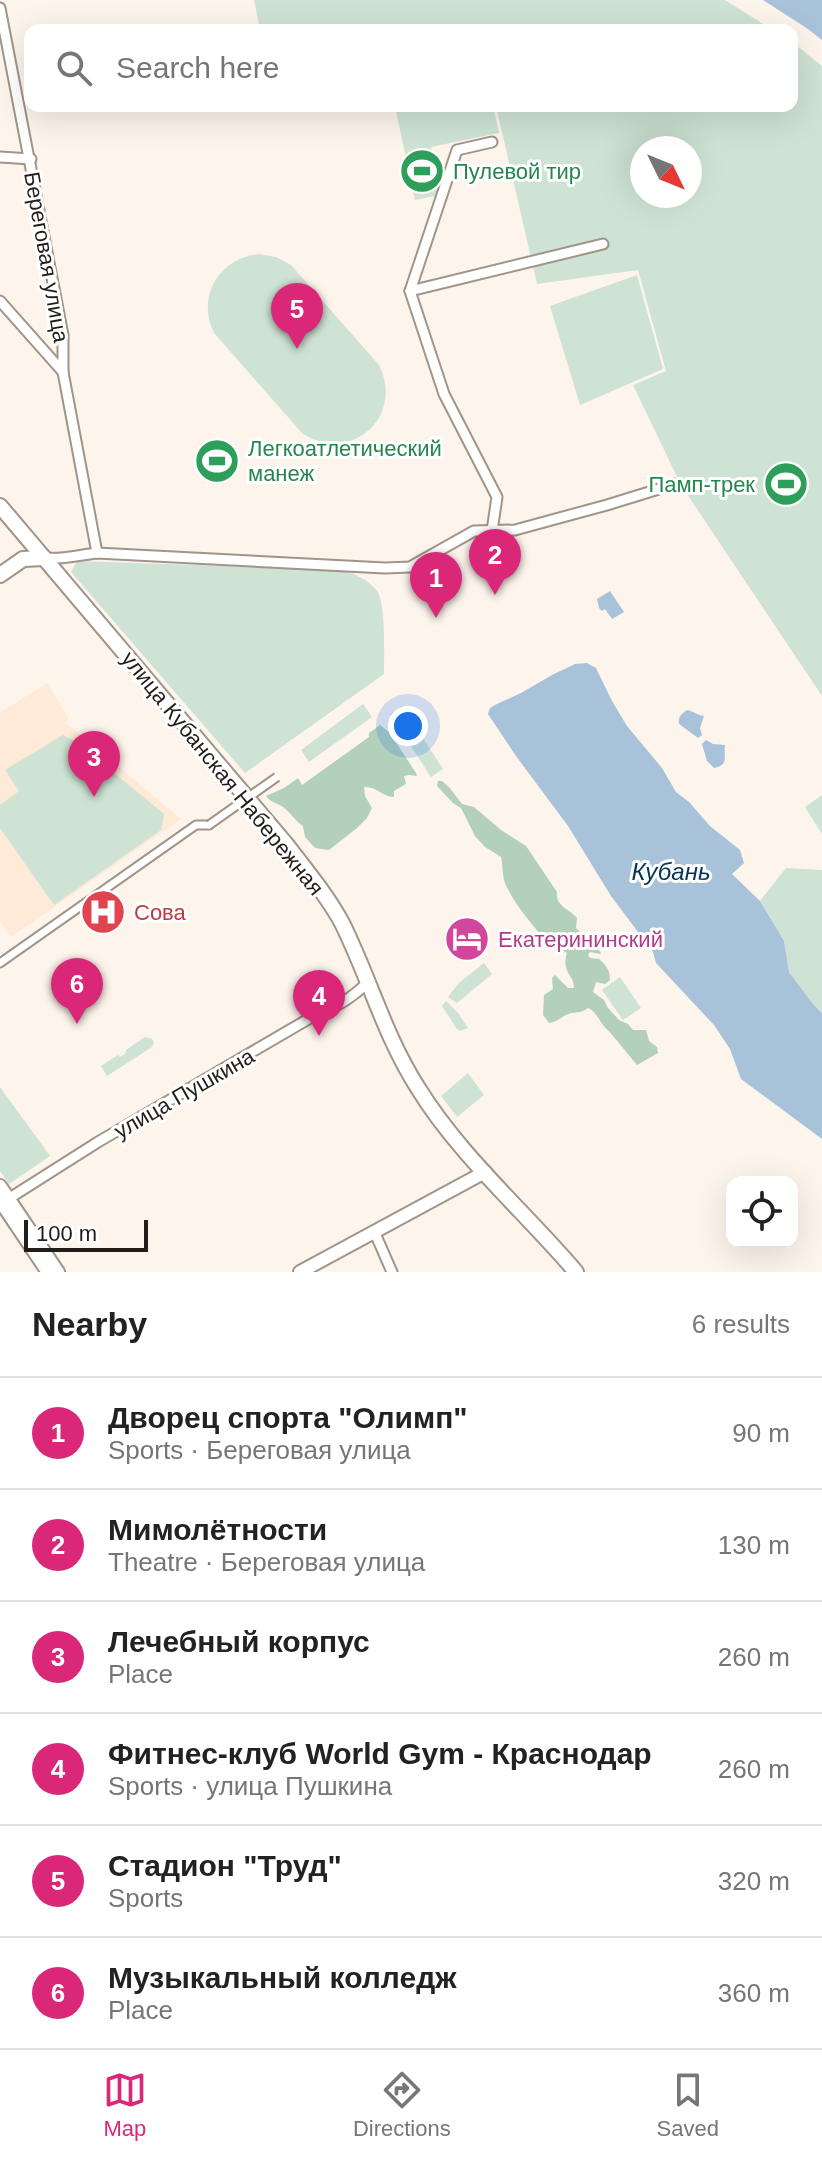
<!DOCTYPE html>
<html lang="en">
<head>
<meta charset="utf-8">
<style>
	body { margin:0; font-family:Arial,sans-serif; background:#f6f6f6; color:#222 }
	.controls { position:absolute; right:24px; bottom:24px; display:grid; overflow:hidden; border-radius:16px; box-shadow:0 8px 32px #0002 }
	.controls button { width:72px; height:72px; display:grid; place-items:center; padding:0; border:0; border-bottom:2px solid #e0e0e0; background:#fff; color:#222; font:40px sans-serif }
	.compass { position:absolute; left:630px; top:136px; width:72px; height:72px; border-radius:50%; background:#fff; box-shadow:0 8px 32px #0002; rotate:133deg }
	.scale { position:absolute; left:24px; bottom:20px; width:124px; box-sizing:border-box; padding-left:8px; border:4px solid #221d18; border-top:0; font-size:22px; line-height:28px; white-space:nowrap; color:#221d18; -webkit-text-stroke:6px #fff; paint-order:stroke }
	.you { position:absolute; left:408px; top:726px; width:28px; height:28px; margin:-20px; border:6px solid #fff; border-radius:50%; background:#1a73e8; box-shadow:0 0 0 12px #1a73e833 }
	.badge { display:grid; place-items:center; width:52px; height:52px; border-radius:50%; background:#db2777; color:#fff; font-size:26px; font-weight:700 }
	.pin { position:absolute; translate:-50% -66px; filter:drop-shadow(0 2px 4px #0008) }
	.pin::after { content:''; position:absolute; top:42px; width:28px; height:24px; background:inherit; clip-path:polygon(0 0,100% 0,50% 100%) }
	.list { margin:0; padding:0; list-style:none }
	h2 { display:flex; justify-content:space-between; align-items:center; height:104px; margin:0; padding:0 32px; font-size:34px }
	h2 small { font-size:26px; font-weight:400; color:#767676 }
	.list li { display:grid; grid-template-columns:52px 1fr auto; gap:24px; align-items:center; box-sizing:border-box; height:112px; padding:0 32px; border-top:2px solid #e0e0e0 }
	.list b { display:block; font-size:30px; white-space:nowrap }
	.list p { margin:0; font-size:26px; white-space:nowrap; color:#767676 }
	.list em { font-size:26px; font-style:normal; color:#767676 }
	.icon { flex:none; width:44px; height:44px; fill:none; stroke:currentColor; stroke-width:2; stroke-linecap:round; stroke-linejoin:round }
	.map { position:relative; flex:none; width:822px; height:1272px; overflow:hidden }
	.search { position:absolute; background:#fff; box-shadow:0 8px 32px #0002; left:24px; right:24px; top:24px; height:88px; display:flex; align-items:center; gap:20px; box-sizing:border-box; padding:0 28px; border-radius:16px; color:#767676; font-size:30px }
	.sheet { height:776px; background:#fff }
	nav { display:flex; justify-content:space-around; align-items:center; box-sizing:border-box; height:112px; border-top:2px solid #e0e0e0; background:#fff; font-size:22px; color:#767676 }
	nav a { display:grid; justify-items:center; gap:4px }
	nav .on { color:#db2777 }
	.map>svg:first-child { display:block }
	.built { fill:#feead6 }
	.green { fill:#cee3d3; fill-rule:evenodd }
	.forest { fill:#b3d0bb }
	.water { fill:#a8c3d9 }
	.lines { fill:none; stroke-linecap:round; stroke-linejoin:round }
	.pedestrian-casing { stroke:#a19488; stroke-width:11 }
	.minor-casing { stroke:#a19488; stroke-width:13 }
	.tertiary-casing { stroke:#a19488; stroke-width:16 }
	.secondary-casing { stroke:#a19488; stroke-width:18 }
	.pedestrian { stroke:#fff; stroke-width:7 }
	.minor { stroke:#fff; stroke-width:9 }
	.tertiary { stroke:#fff; stroke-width:12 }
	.secondary { stroke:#fff; stroke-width:14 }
	.pedestrian-bridge-casing { stroke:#a19488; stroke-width:11; stroke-linecap:butt }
	.pedestrian-bridge { stroke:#fff; stroke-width:7 }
	.labels { text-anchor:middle; stroke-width:6; stroke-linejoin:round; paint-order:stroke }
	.leisure-label { font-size:22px; fill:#27864d; stroke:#fff; text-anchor:start }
	.street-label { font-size:22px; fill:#221d18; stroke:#fff }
	.health-label { font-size:22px; fill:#be3a42; stroke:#fff; text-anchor:start }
	.hotel-label { font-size:22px; fill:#b23c85; stroke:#fff; text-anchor:start }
	.water-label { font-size:24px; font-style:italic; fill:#053554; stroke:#fff }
</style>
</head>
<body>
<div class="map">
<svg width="822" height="1272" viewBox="0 0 822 1272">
	<rect width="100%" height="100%" fill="#fdf4ec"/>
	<polygon class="built" points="47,683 69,719 65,722 181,819 11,937 0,921 0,713"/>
	<g class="green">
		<polygon points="254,0 725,0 773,30 260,30"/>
		<path d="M792,42l30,24v630l-141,-211 -48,-100 33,-14 -28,-101 -101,14 -41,-178h296zM642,148h48v48h-48z"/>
		<polygon points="395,106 493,106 499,133 431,147 440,195 415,200"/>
		<path d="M259,254l17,3 15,8 88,100c26,52 -29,100 -77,68l-88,-100c-18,-36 5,-75 45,-79z"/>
		<polygon points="637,275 663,369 580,405 550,306"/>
		<path d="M77,561l267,9c12,5 25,10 33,21 9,12 7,65 7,83l-139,99 -174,-201z"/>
		<polygon points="363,704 372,717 309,762 301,750"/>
		<polygon points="402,706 443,769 431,777 390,714"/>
		<polygon points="63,735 78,743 164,814 161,830 54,905 0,828 0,805 19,791 5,770"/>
		<polygon points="822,795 822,834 805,807"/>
		<polygon points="786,868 822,870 822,1013 813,1004 789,972 784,941 760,901"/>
		<polygon points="484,963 492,974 457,1003 448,997 459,983"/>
		<polygon points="620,977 641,1008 623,1020 602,990"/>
		<polygon points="446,1001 458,1013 468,1028 460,1031 457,1029 442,1006"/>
		<polygon points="145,1037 152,1039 154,1042 152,1047 107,1076 101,1066 118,1055 120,1057 125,1054 126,1050"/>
		<polygon points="468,1073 484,1095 457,1117 441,1096"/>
		<polygon points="0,1087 50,1156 9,1184 0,1171"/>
	</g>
	<g class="forest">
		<path d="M380,725l10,8 26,40 1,3 -8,-1 -5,1 2,8 -12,7v6c-11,0 -18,-11 -30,-10l1,9 7,12 -5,10 -10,10 -28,22 -14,-2 -10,-11 -2,-11c-8,-5 -12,-13 -20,-19 -7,-5 -12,-4 -17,-11l18,-8 14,-10 4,7 67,-48v-4z"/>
		<path d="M438,781h4l7,6 13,17 12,3 27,23 25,16 31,46c-2,14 12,17 20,26l-1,10c9,10 20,12 25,26l-11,-2 -2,3 2,3 9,1c7,6 11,11 11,21l-5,4 -9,-2 -3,10 11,8 4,8 11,12 9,4 5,6h13l3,11 8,6 1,6 -21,12 -28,-34c-9,-6 -11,-19 -21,-23 -7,5 -9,4 -17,5 -8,2 -13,9 -22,10l-6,-8 1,-20 9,-6 -1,-11 3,-3 13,13h6c0,-14 -13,-15 -7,-35l-5,-3 -11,-1c-15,-22 -36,-42 -46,-66 -3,-9 -2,-17 -4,-26l-16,-10 -10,-11 -14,-28 -8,-5 -16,-17z"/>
	</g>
	<g class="water">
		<polygon points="763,0 822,0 822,40 808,29"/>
		<polygon points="610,591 624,612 612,619 605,609 602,611 599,608 597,599"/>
		<polygon points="587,663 596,668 612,701 627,726 662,768 676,792 689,802 710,826 740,850 744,863 732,874 760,901 784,941 789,972 813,1004 822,1013 822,1139 741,1079 730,1049 714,1025 656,963 653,952 611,896 568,826 516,756 488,714 490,708 497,704 521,693 552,675 575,664"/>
		<path d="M687,710c6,1 10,5 17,6l-4,12 2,7 -4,3 -19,-14c-1,-7 2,-10 8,-14z"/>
		<path d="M706,740l7,4 12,1c-2,11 5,20 -11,23l-7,-7 -5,-17z"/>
	</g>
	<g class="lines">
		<g class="pedestrian-casing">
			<polyline id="pedestrian" points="0,963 196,825 209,825"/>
		</g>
		<g class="minor-casing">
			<g id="minor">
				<polyline points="0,8 63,335 63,372 97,553"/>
				<polyline points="0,157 31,159"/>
				<polyline points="410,291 603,244"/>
				<polyline points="0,301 63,372"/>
				<polyline points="492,531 497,497 444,394 410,291 457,150 492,142"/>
				<path d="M44,558c18,2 35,-3 53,-5l288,15 25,-1 64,-36 41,-1 92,-25 68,-21"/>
				<path d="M5,1201l93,-59 219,-128c19,-6 37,-18 51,-32"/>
				<polyline points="374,1231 392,1272"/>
			</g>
		</g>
		<g class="tertiary-casing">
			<g id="tertiary">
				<polyline points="0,1186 58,1272"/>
				<polyline points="300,1272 485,1172"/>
			</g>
		</g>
		<g class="secondary-casing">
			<g id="secondary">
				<path d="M0,506l286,338c19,25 41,51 56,79 27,54 43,114 76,165 41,67 107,124 158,184"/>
				<polyline points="0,575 23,559 44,558"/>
				<polyline points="0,1199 49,1272"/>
			</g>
		</g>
		<use href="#pedestrian" class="pedestrian"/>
		<use href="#minor" class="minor"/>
		<use href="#tertiary" class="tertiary"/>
		<use href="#secondary" class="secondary"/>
		<g class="pedestrian-bridge-casing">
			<polyline id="pedestrian-bridge" points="209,825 277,777"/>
		</g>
		<use href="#pedestrian-bridge" class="pedestrian-bridge"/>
	</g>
	<defs>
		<g id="stadium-disc" transform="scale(2.3)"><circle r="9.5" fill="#2e9e5b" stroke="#fff"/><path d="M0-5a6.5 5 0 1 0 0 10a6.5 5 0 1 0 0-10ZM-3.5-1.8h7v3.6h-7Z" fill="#fff"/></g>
		<g id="hospital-disc" transform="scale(2.3)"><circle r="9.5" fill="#e0444e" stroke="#fff"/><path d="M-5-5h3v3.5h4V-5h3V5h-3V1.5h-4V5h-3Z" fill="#fff"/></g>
		<g id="hotel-disc" transform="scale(2.3)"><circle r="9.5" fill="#d1479c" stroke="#fff"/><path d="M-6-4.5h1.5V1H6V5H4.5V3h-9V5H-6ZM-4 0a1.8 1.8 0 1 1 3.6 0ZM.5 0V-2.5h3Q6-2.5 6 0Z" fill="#fff"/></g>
	</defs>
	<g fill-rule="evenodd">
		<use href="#stadium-disc" x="422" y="171"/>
		<use href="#stadium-disc" x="217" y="461"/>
		<use href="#stadium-disc" x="786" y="484"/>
		<use href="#hospital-disc" x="103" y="912"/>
		<use href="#hotel-disc" x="467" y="939"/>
	</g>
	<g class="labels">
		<g class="leisure-label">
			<text x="453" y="179">Пулевой тир</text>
			<text x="248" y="456">Легкоатлетический<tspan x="248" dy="25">манеж</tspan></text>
			<text x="755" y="492" text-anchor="end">Памп-трек</text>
		</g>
		<g class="street-label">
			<text transform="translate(47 257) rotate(80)" y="8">Береговая улица</text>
			<text transform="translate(223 773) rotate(51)" y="8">улица Кубанская Набережная</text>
			<text transform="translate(184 1093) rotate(-30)" y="8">улица Пушкина</text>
		</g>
		<g class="health-label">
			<text x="134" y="920">Сова</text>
		</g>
		<g class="hotel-label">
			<text x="498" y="947">Екатерининский</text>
		</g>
		<g class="water-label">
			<text x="671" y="880">Кубань</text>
		</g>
	</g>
</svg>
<div class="controls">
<button><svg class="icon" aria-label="locate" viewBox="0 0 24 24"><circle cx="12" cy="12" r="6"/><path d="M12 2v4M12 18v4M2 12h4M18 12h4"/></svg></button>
</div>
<svg class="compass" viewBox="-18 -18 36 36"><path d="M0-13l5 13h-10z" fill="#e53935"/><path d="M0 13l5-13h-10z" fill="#767676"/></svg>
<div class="scale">100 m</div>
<div class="you"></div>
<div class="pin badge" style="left:436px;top:618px">1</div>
<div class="pin badge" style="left:495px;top:595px">2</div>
<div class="pin badge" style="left:94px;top:797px">3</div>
<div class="pin badge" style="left:319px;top:1036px">4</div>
<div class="pin badge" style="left:297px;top:349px">5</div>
<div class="pin badge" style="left:77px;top:1024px">6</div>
<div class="search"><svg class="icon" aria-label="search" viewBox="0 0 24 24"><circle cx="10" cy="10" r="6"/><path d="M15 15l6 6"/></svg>Search here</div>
</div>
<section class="sheet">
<h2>Nearby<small>6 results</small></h2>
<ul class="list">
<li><span class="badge">1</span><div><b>Дворец спорта &quot;Олимп&quot;</b><p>Sports · Береговая улица</p></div><em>90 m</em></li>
<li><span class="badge">2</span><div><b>Мимолётности</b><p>Theatre · Береговая улица</p></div><em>130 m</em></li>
<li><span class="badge">3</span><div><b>Лечебный корпус</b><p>Place</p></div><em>260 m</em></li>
<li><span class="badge">4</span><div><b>Фитнес-клуб World Gym - Краснодар</b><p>Sports · улица Пушкина</p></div><em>260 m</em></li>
<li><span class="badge">5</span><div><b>Стадион &quot;Труд&quot;</b><p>Sports</p></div><em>320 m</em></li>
<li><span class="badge">6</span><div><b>Музыкальный колледж</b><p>Place</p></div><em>360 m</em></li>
</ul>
</section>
<nav>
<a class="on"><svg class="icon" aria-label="map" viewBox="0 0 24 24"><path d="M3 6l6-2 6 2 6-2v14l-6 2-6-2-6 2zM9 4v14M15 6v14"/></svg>Map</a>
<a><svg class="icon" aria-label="directions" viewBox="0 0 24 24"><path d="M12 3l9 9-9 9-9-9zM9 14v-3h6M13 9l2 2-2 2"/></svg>Directions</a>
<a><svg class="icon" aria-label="saved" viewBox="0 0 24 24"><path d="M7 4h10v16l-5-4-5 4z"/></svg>Saved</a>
</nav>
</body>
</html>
